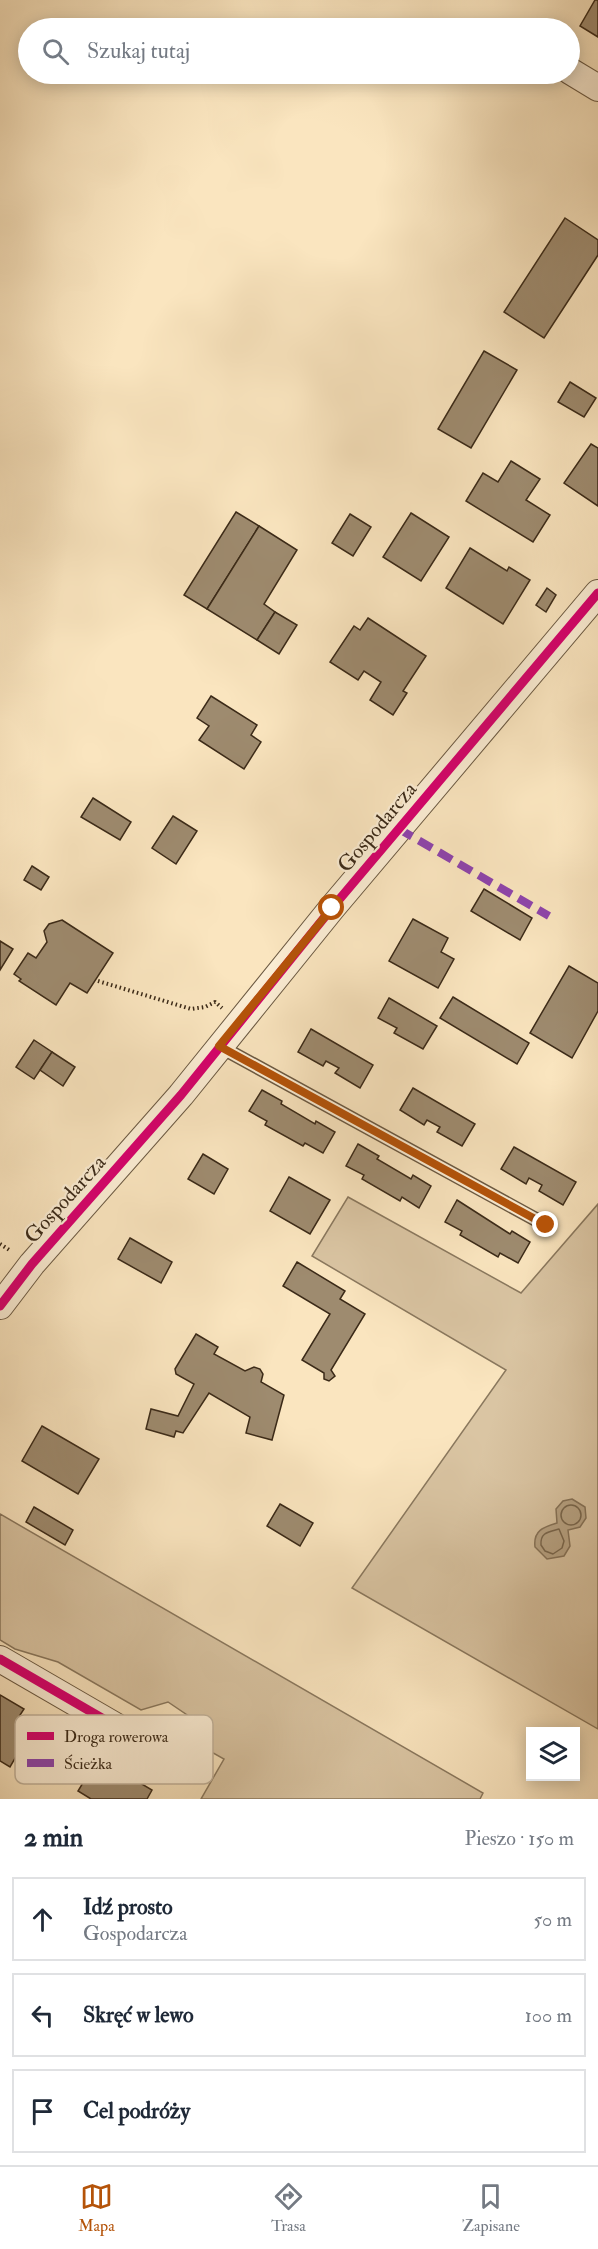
<!DOCTYPE html>
<html lang="pl">
<head>
<meta charset="utf-8">
<style>
	body { margin:0; font-family:"IM FELL Double Pica",serif; background:#f6f6f7; color:#1f2937 }
	.controls { position:absolute; right:18px; bottom:18px; display:grid; overflow:hidden; border-radius:0px; box-shadow:0 3px 15px #0003 }
	.controls button { width:54px; height:54px; display:grid; place-items:center; padding:0; border:0; border-bottom:2px solid #e0e1e3; background:#fff; color:#1f2937; font:30px sans-serif }
	.stop { position:absolute; width:18px; height:18px; margin:-14px; border:4px solid #b45309; border-radius:50%; background:#fff }
	.stop.end { background:#b45309; border-color:#fff; box-shadow:0 2px 6px #0008 }
	.list { margin:0; padding:0; list-style:none }
	h2 { display:flex; justify-content:space-between; align-items:center; height:78px; margin:0; padding:0 24px; font-size:26px }
	h2 small { font-size:20px; font-weight:400; color:#747a83 }
	.list li { display:grid; grid-template-columns:39px 1fr auto; gap:18px; align-items:center; box-sizing:border-box; height:84px; margin:0 12px 12px; padding:0 12px; border:2px solid #e0e1e3; border-radius:0px }
	.list b { display:block; font-size:22px; white-space:nowrap }
	.list p { margin:0; font-size:20px; white-space:nowrap; color:#747a83 }
	.list em { font-size:20px; font-style:normal; color:#747a83 }
	.icon { flex:none; width:33px; height:33px; fill:none; stroke:currentColor; stroke-width:2; stroke-linecap:round; stroke-linejoin:round }
	.map { position:relative; flex:none; width:598px; height:1799px; overflow:hidden }
	.search { position:absolute; background:#fff; box-shadow:0 3px 15px #0003; left:18px; right:18px; top:18px; height:66px; display:flex; align-items:center; gap:15px; box-sizing:border-box; padding:0 21px; border-radius:33px; color:#747a83; font-size:22px }
	.sheet { height:366px; background:#fff }
	nav { display:flex; justify-content:space-around; align-items:center; box-sizing:border-box; height:84px; border-top:2px solid #e0e1e3; background:#fff; font-size:16px; color:#747a83 }
	nav a { display:grid; justify-items:center; gap:3px }
	nav .on { color:#b45309 }
	.map>svg:first-child { display:block }
	.green { fill:#dac5a3; stroke:#8a785e; stroke-width:1.5 }
	.water { fill:#b9a586; stroke:#87745a; stroke-width:1.5 }
	.lines { fill:none; stroke-linecap:round; stroke-linejoin:round }
	.shore { stroke:#7a684f; stroke-width:1.5 }
	.building { fill:#9e8b6f; stroke:#3b2a18; stroke-width:1.5 }
	.service-casing { stroke:#6b5942; stroke-width:15 }
	.minor-casing { stroke:#6b5942; stroke-width:28 }
	.path { stroke:#3b2a18; stroke-width:4; stroke-dasharray:1.5 3; stroke-linecap:butt }
	.service { stroke:#fceed5; stroke-width:12 }
	.minor { stroke:#fceed5; stroke-width:26 }
	.quiet { stroke:#8e44ad; stroke-width:8; stroke-dasharray:15 8; stroke-linecap:butt }
	.cycleway-casing { stroke:#fceed5; stroke-width:13 }
	.cycleway { stroke:#d6006c; stroke-width:9 }
	.route { stroke:#b45309; stroke-width:8 }
	.labels { text-anchor:middle; stroke-width:4.5; stroke-linejoin:round; paint-order:stroke }
	.street-label { font-size:21px; fill:#3b2a18; stroke:#fceed5 }
	.key { fill:#fceed5; stroke:#c2b39c; stroke-width:1.5 }
	.key-label { font-size:16px; fill:#3b2a18 }
</style>
</head>
<body>
<div class="map">
<svg width="598" height="1799" viewBox="0 0 598 1799">
	<rect width="100%" height="100%" fill="#fae5bf"/>
	<filter id="stains"><feTurbulence type="fractalNoise" baseFrequency=".00333" numOctaves="4"/><feColorMatrix values="0 0 0 0 .2 0 0 0 0 .09 0 0 0 0 .02 0 0 0 .5 -.17"/></filter>
	<radialGradient id="worn" r=".72"><stop offset=".6" stop-color="#630" stop-opacity="0"/><stop offset="1" stop-color="#630" stop-opacity=".3"/></radialGradient>
	<g class="green">
		<polygon points="348,1197 521,1293 598,1204 598,1729 352,1588 506,1370 312,1256"/>
		<polygon points="0,1514 483,1793 480,1799 201,1799 224,1759 199,1745 193,1719 168,1702 141,1710 58,1662 15,1649 0,1640"/>
	</g>
	<path class="water" d="M572,1499l13,8 1,11 -6,9 -12,3 2,16 -6,10 -17,3 -12,-12c-2,-17 9,-20 22,-24l-1,-14 7,-8z"/>
	<g class="lines">
		<g class="shore">
			<circle cx="571" cy="1515" r="10"/>
			<path d="M559,1529l5,12 -2,7 -9,6 -8,-3 -4,-6c-1,-13 8,-13 18,-16z"/>
		</g>
	</g>
	<g class="building">
		<polygon points="595,0 598,0 598,37 580,26"/>
		<polygon points="565,218 598,240 598,255 544,338 504,312"/>
		<polygon points="484,351 517,370 471,448 438,429"/>
		<polygon points="570,382 596,398 584,417 558,402"/>
		<polygon points="591,444 598,448 598,506 564,483"/>
		<polygon points="511,461 540,479 526,500 550,515 533,542 466,501 483,473 498,482"/>
		<polygon points="236,512 259,526 207,609 184,595"/>
		<polygon points="411,513 449,537 421,581 383,557"/>
		<polygon points="350,514 371,527 353,556 332,543"/>
		<polygon points="259,526 297,550 264,604 275,612 257,640 207,609"/>
		<polygon points="470,548 507,571 509,567 530,580 503,624 446,588"/>
		<polygon points="547,588 556,595 546,612 536,605"/>
		<polygon points="275,612 297,625 279,654 257,640"/>
		<polygon points="368,618 426,656 403,691 407,693 393,715 370,700 381,682 364,671 358,680 330,662 354,626 360,630"/>
		<polygon points="211,696 257,725 251,735 261,742 244,769 199,740 209,726 197,718"/>
		<polygon points="93,798 131,822 120,840 81,817"/>
		<polygon points="173,816 197,831 176,864 152,848"/>
		<polygon points="32,866 49,877 41,890 24,880"/>
		<polygon points="484,889 532,918 520,940 471,911"/>
		<polygon points="413,919 448,938 441,952 454,959 438,988 389,961"/>
		<polygon points="62,920 113,953 87,993 70,983 56,1005 19,981 21,979 14,974 28,953 36,958 47,942 44,931 49,924"/>
		<polygon points="0,941 13,949 0,970"/>
		<polygon points="569,966 598,983 598,1011 572,1058 530,1033"/>
		<polygon points="453,997 529,1043 517,1064 440,1018"/>
		<polygon points="389,998 437,1026 423,1049 394,1033 397,1028 378,1018"/>
		<polygon points="311,1029 373,1065 360,1088 335,1073 339,1068 326,1061 323,1066 298,1052"/>
		<polygon points="34,1040 52,1052 34,1079 16,1067"/>
		<polygon points="52,1052 75,1067 63,1086 40,1070"/>
		<polygon points="413,1088 475,1124 462,1146 437,1132 440,1127 427,1120 424,1125 400,1110"/>
		<polygon points="262,1090 282,1101 281,1104 315,1124 316,1121 335,1132 323,1153 305,1143 303,1146 265,1125 267,1121 249,1111"/>
		<polygon points="358,1144 379,1156 377,1159 411,1179 413,1175 431,1186 419,1208 402,1197 400,1201 362,1179 364,1175 346,1166"/>
		<polygon points="514,1147 576,1182 563,1205 539,1191 542,1185 529,1178 526,1184 501,1169"/>
		<polygon points="203,1154 228,1169 214,1194 188,1179"/>
		<polygon points="289,1177 330,1200 310,1234 270,1211"/>
		<polygon points="457,1200 510,1234 512,1231 530,1242 518,1263 500,1253 498,1257 460,1235 462,1231 445,1222"/>
		<polygon points="130,1238 172,1262 161,1283 118,1259"/>
		<polygon points="297,1262 345,1291 340,1299 365,1314 331,1370 335,1376 329,1381 324,1379 324,1373 302,1360 330,1314 283,1286"/>
		<polygon points="196,1334 218,1347 214,1354 245,1371 254,1367 260,1369 263,1374 261,1382 284,1395 272,1440 246,1433 250,1417 209,1393 183,1433 176,1431 174,1437 146,1429 151,1409 178,1416 194,1384 176,1374 175,1369"/>
		<polygon points="42,1426 99,1459 78,1494 22,1461"/>
		<polygon points="280,1504 313,1523 300,1546 267,1526"/>
		<polygon points="34,1507 73,1530 65,1545 26,1522"/>
		<polygon points="0,1695 24,1709 20,1715 35,1724 10,1767 0,1761"/>
		<polygon points="98,1758 152,1790 147,1799 91,1799 78,1791"/>
	</g>
	<g class="lines">
		<g class="service-casing">
			<polyline id="service" points="219,1046 546,1225"/>
		</g>
		<g class="minor-casing">
			<g id="minor">
				<polyline points="570,71 598,88"/>
				<polyline points="0,1306 32,1264 181,1095 332,908 598,593"/>
				<polyline points="0,1659 157,1750"/>
			</g>
		</g>
		<g class="path">
			<polyline points="98,981 191,1009 205,1007 215,1002 222,1008"/>
			<polyline points="0,1244 11,1251"/>
		</g>
		<use href="#service" class="service"/>
		<use href="#minor" class="minor"/>
		<polyline class="quiet" points="399,829 549,916"/>
		<g class="cycleway-casing">
			<g id="cycleway">
				<polyline points="0,1306 32,1264 181,1095 332,908 598,593"/>
				<polyline points="0,1659 157,1750"/>
			</g>
		</g>
		<use href="#cycleway" class="cycleway"/>
	</g>
	<g class="lines">
		<polyline class="route" points="332,908 219,1046 546,1225"/>
	</g>
	<g class="labels">
		<g class="street-label">
			<text transform="translate(377 827) rotate(-50)" y="7">Gospodarcza</text>
			<text transform="translate(65 1199) rotate(-48)" y="7">Gospodarcza</text>
		</g>
	</g>
	<rect x="15" y="1715" width="198" height="69" rx="9" class="key"/>
	<rect x="27" y="1732" width="27" height="8" fill="#d6006c"/>
	<rect x="27" y="1759" width="27" height="8" fill="#8e44ad"/>
	<g class="key-label">
		<text x="64" y="1742">Droga rowerowa</text>
		<text x="64" y="1769">Ścieżka</text>
	</g>
	<rect width="100%" height="100%" filter="url(#stains)"/>
	<rect width="100%" height="100%" fill="url(#worn)"/>
</svg>
<div class="controls">
<button><svg class="icon" aria-label="layers" viewBox="0 0 24 24"><path d="M12 4l9 5-9 5-9-5zM3 14l9 5 9-5"/></svg></button>
</div>
<div class="stop" style="left:332px;top:908px"></div>
<div class="stop end" style="left:546px;top:1225px"></div>
<div class="search"><svg class="icon" aria-label="search" viewBox="0 0 24 24"><circle cx="10" cy="10" r="6"/><path d="M15 15l6 6"/></svg>Szukaj tutaj</div>
</div>
<section class="sheet">
<h2>2 min<small>Pieszo · 150 m</small></h2>
<ul class="list">
<li><svg class="icon" aria-label="ahead" viewBox="0 0 24 24"><path d="M12 20V5M6 11l6-6 6 6"/></svg><div><b>Idź prosto</b><p>Gospodarcza</p></div><em>50 m</em></li>
<li><svg class="icon" aria-label="left" viewBox="0 0 24 24"><path d="M17 20v-9H6M10 6l-5 5 5 5"/></svg><div><b>Skręć w lewo</b></div><em>100 m</em></li>
<li><svg class="icon" aria-label="arrive" viewBox="0 0 24 24"><path d="M6 21V4h12l-3 4 3 4H6"/></svg><div><b>Cel podróży</b></div></li>
</ul>
</section>
<nav>
<a class="on"><svg class="icon" aria-label="map" viewBox="0 0 24 24"><path d="M3 6l6-2 6 2 6-2v14l-6 2-6-2-6 2zM9 4v14M15 6v14"/></svg>Mapa</a>
<a><svg class="icon" aria-label="directions" viewBox="0 0 24 24"><path d="M12 3l9 9-9 9-9-9zM9 14v-3h6M13 9l2 2-2 2"/></svg>Trasa</a>
<a><svg class="icon" aria-label="saved" viewBox="0 0 24 24"><path d="M7 4h10v16l-5-4-5 4z"/></svg>Zapisane</a>
</nav>
</body>
</html>
